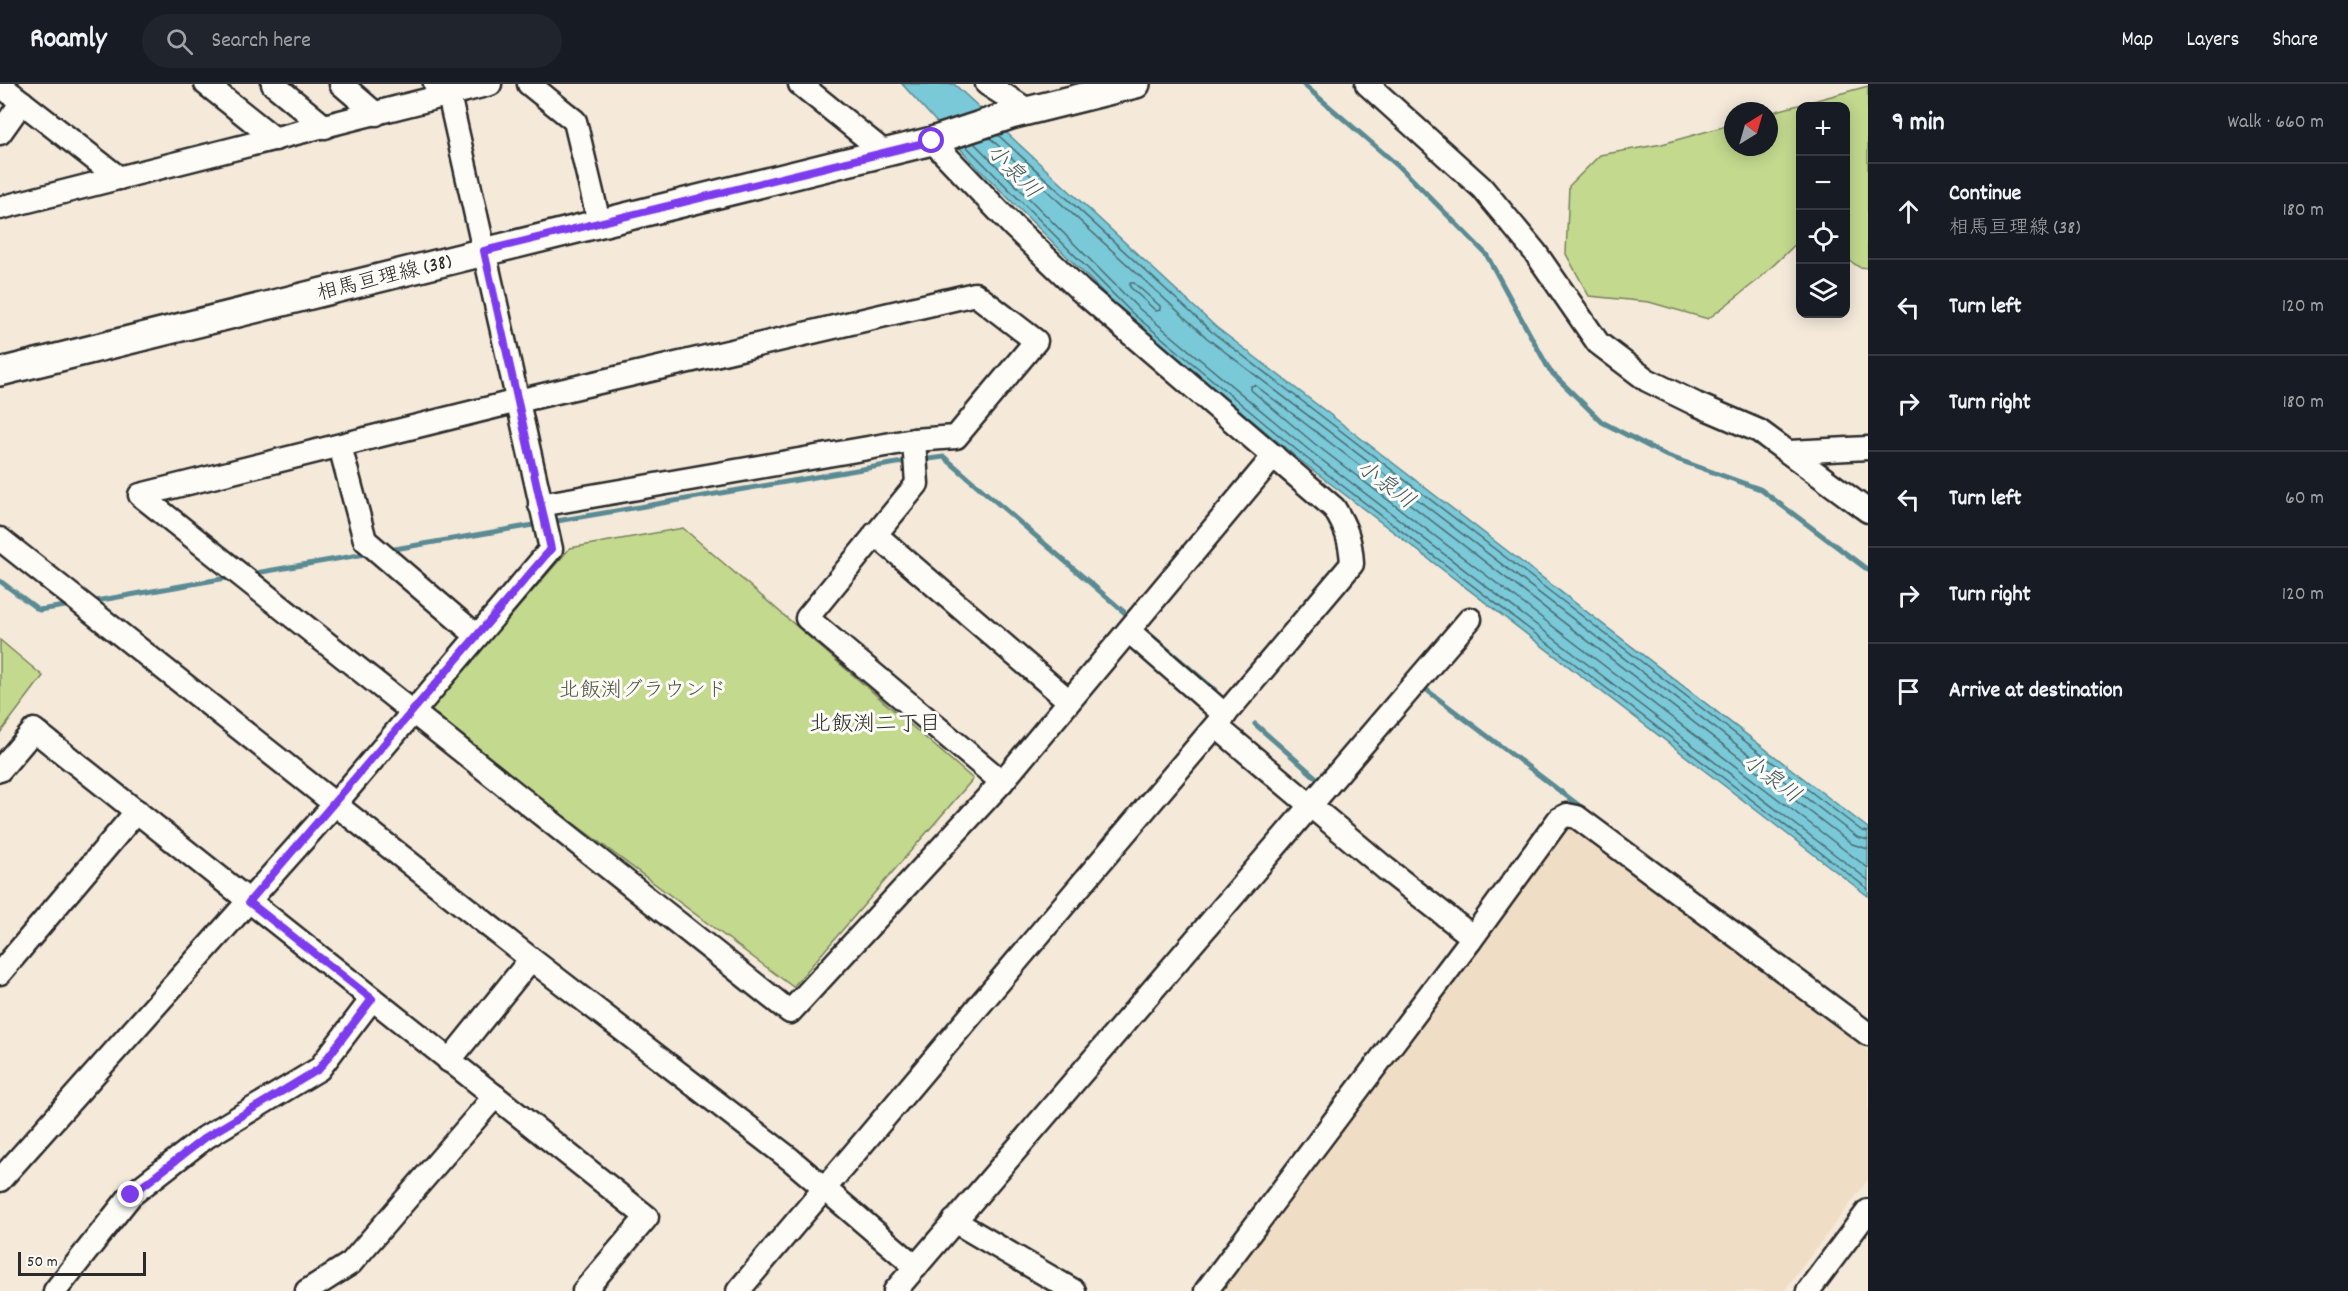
<!DOCTYPE html>
<html lang="en">
<head>
<meta charset="utf-8">
<style>
	body { margin:0; font-family:Dekko,"Klee One",sans-serif; background:#20242c; color:#f1f3f6 }
	.controls { position:absolute; right:18px; top:18px; display:grid; overflow:hidden; border-radius:12px; box-shadow:0 3px 15px #0003 }
	.controls button { width:54px; height:54px; display:grid; place-items:center; padding:0; border:0; border-bottom:2px solid #363941; background:#171b24; color:#f1f3f6; font:30px sans-serif }
	.compass { position:absolute; left:1724px; top:18px; width:54px; height:54px; border-radius:50%; background:#171b24; box-shadow:0 3px 15px #0003; rotate:37deg }
	.scale { position:absolute; left:18px; bottom:15px; width:128px; box-sizing:border-box; padding-left:6px; border:3px solid #2b2b2b; border-top:0; font-size:16px; line-height:21px; white-space:nowrap; color:#2b2b2b; -webkit-text-stroke:4px #fdfcf7; paint-order:stroke }
	.stop { position:absolute; width:18px; height:18px; margin:-14px; border:4px solid #7c3aed; border-radius:50%; background:#fff }
	.stop.end { background:#7c3aed; border-color:#fff; box-shadow:0 2px 6px #0008 }
	.list { margin:0; padding:0; list-style:none }
	h2 { display:flex; justify-content:space-between; align-items:center; height:78px; margin:0; padding:0 24px; font-size:26px }
	h2 small { font-size:20px; font-weight:400; color:#9ea1a6 }
	.list li { display:grid; grid-template-columns:39px 1fr auto; gap:18px; align-items:center; box-sizing:border-box; height:96px; padding:0 24px; border-top:2px solid #363941 }
	.list b { display:block; font-size:22px; white-space:nowrap }
	.list p { margin:0; font-size:20px; white-space:nowrap; color:#9ea1a6 }
	.list em { font-size:20px; font-style:normal; color:#9ea1a6 }
	.icon { flex:none; width:33px; height:33px; fill:none; stroke:currentColor; stroke-width:2; stroke-linecap:round; stroke-linejoin:round }
	.map { position:relative; flex:none; width:1868px; height:1207px; overflow:hidden }
	header { display:flex; align-items:center; gap:36px; box-sizing:border-box; height:84px; padding:0 30px; background:#171b24; border-bottom:2px solid #363941 }
	header strong { font-size:28px }
	nav { display:flex; gap:33px; margin-inline-start:auto; font-size:21px }
	.search { width:420px; height:54px; background:#20242c; display:flex; align-items:center; gap:15px; box-sizing:border-box; padding:0 21px; border-radius:33px; color:#9ea1a6; font-size:22px }
	main { display:flex }
	aside { flex:1; background:#171b24 }
	.map>svg:first-child { display:block }
	.built { fill:#f0ddc5 }
	.green { fill:#c3d98e; stroke:#77825c; stroke-width:1.5 }
	.water { fill:#7ac9d8; stroke:#5a8a93; stroke-width:1.5 }
	.lines { fill:none; stroke-linecap:round; stroke-linejoin:round }
	.shore { stroke:#4b6a70; stroke-width:1.5 }
	.stream { stroke:#5a8a93; stroke-width:5 }
	.minor-casing { stroke:#2b2b2b; stroke-width:27 }
	.major-casing { stroke:#2b2b2b; stroke-width:32 }
	.minor { stroke:#fdfcf7; stroke-width:22 }
	.major { stroke:#fdfcf7; stroke-width:27 }
	.route { stroke:#7c3aed; stroke-width:8 }
	.labels { text-anchor:middle; stroke-width:6; stroke-linejoin:round; paint-order:stroke }
	.street-label { font-size:21px; fill:#2b2b2b; stroke:#fdfcf7 }
	.park-label { font-size:21px; fill:#515644; stroke:#fdfcf7 }
	.water-label { font-size:22px; font-style:italic; fill:#435a5f; stroke:#fdfcf7 }
	.neighbourhood-label { font-size:22px; fill:#2b2b2b; stroke:#fdfcf7 }
</style>
</head>
<body>
<header>
<strong>Roamly</strong>
<div class="search"><svg class="icon" aria-label="search" viewBox="0 0 24 24"><circle cx="10" cy="10" r="6"/><path d="M15 15l6 6"/></svg>Search here</div>
<nav><a>Map</a><a>Layers</a><a>Share</a></nav>
</header>
<main>
<div class="map">
<svg width="1868" height="1207" viewBox="0 0 1868 1207">
	<rect width="100%" height="100%" fill="#f5eada"/>
	<filter id="ink" filterUnits="userSpaceOnUse"><feTurbulence type="fractalNoise" baseFrequency=".0167" numOctaves="2"/><feDisplacementMap in="SourceGraphic" scale="12" xChannelSelector="R" yChannelSelector="G"/><feConvolveMatrix kernelMatrix="1 2 1 2 8 2 1 2 1" color-interpolation-filters="sRGB"/></filter>
	<g filter="url(#ink)">
		<polygon class="built" points="1566,736 1868,967 1868,1096 1784,1207 1212,1207"/>
		<g class="green">
			<polygon points="1868,2 1868,184 1859,183 1846,174 1846,22 1800,22 1800,156 1758,196 1708,235 1649,218 1589,212 1566,170 1569,102 1600,71 1662,60 1733,40 1733,63 1769,63 1769,29"/>
			<polygon points="683,444 973,695 793,903 426,629 570,464"/>
			<polygon points="0,556 43,592 0,649"/>
		</g>
		<polygon class="water" points="902,0 954,0 1216,243 1868,744 1868,812 1301,377 1128,233 977,83"/>
		<g class="lines">
			<g class="shore">
				<polyline points="998,51 1212,248 1862,747 1868,748"/>
				<polyline points="990,54 1207,254 1857,753 1868,756"/>
				<polyline points="974,59 1137,223 1310,367 1868,796"/>
				<polyline points="966,62 1132,229 1305,373 1868,805"/>
				<polygon points="1130,199 1134,199 1160,222 1160,226 1156,227 1130,203"/>
				<polyline points="1868,765 1852,760 1255,301 1251,302 1251,306 1315,360 1868,784"/>
			</g>
			<g class="stream">
				<polyline points="1303,0 1404,87 1486,170 1550,287 1602,338 1665,371 1760,405 1868,486"/>
				<polyline points="921,376 944,373 1131,534"/>
				<polyline points="551,438 909,377"/>
				<polyline points="389,466 539,440"/>
				<polyline points="250,490 371,469"/>
				<polyline points="0,497 39,526 72,521"/>
				<polyline points="90,518 232,493"/>
				<polyline points="1140,542 1215,606"/>
				<polyline points="1420,601 1585,726"/>
				<polyline points="1255,640 1320,697 1322,695"/>
			</g>
			<g class="minor-casing">
				<g id="minor">
					<polyline points="206,0 275,55"/>
					<polyline points="273,0 325,43"/>
					<polyline points="341,0 376,30"/>
					<polyline points="529,0 575,37 599,138"/>
					<polyline points="800,0 884,68"/>
					<polyline points="987,0 1029,27"/>
					<polyline points="1367,0 1482,104 1535,168 1598,259 1647,296 1696,320 1759,347 1868,427"/>
					<polyline points="0,1 119,94"/>
					<polyline points="0,49 22,18"/>
					<polyline points="0,124 490,0"/>
					<polyline points="914,356 917,400 807,534 1002,698"/>
					<polyline points="340,362 365,456 477,552"/>
					<polyline points="1789,368 1868,364"/>
					<polyline points="540,421 914,356 956,353 1036,257 975,210 518,317 140,411 790,928 1002,698 1274,372"/>
					<polyline points="875,450 1069,617"/>
					<polyline points="0,455 531,875 790,1075 916,1183"/>
					<polyline points="1130,548 1225,631"/>
					<polyline points="0,686 34,646 647,1133 584,1207"/>
					<polyline points="1470,857 1559,735 1567,731 1577,733 1868,950"/>
					<polyline points="0,889 137,727"/>
					<polyline points="449,977 531,875"/>
					<polyline points="0,1096 336,719 551,465 449,11 435,0"/>
					<polyline points="954,1137 1074,1207"/>
					<polyline points="55,1207 131,1111 206,1053 319,985 372,915"/>
					<polyline points="307,1207 351,1179 495,1012"/>
					<path d="M738,1207l614,-727c-1,-23 -6,-37 -18,-56l-253,-217 -68,-65 -81,-85"/>
					<polyline points="895,1207 1470,535"/>
					<polyline points="1206,1207 1470,857 1469,850 1386,785 1216,642"/>
					<polyline points="1808,1207 1868,1127"/>
				</g>
			</g>
			<g class="major-casing">
				<polyline id="major" points="0,288 932,57 1011,31 1136,0"/>
			</g>
			<use href="#minor" class="minor"/>
			<use href="#major" class="major"/>
		</g>
	</g>
	<g class="lines" filter="url(#ink)">
		<polyline class="route" points="131,1111 206,1053 319,985 372,915 249,818 551,465 484,167 932,57"/>
	</g>
	<g class="labels">
		<g class="street-label">
			<text transform="translate(384 192) rotate(-14)" y="7">相馬亘理線 (38)</text>
		</g>
		<g class="park-label">
			<text x="643" y="612">北飯渕グラウンド</text>
		</g>
		<g class="water-label">
			<text transform="translate(1015 86) rotate(46)" y="8">小泉川</text>
			<text transform="translate(1387 399) rotate(37)" y="8">小泉川</text>
			<text transform="translate(1773 693) rotate(37)" y="8">小泉川</text>
		</g>
		<g class="neighbourhood-label">
			<text x="875" y="646">北飯渕二丁目</text>
		</g>
	</g>
</svg>
<div class="controls">
<button>+</button>
<button>−</button>
<button><svg class="icon" aria-label="locate" viewBox="0 0 24 24"><circle cx="12" cy="12" r="6"/><path d="M12 2v4M12 18v4M2 12h4M18 12h4"/></svg></button>
<button><svg class="icon" aria-label="layers" viewBox="0 0 24 24"><path d="M12 4l9 5-9 5-9-5zM3 14l9 5 9-5"/></svg></button>
</div>
<svg class="compass" viewBox="-18 -18 36 36"><path d="M0-13l5 13h-10z" fill="#e53935"/><path d="M0 13l5-13h-10z" fill="#9ea1a6"/></svg>
<div class="scale">50 m</div>
<div class="stop" style="left:932px;top:57px"></div>
<div class="stop end" style="left:131px;top:1111px"></div>
</div>
<aside>
<h2>9 min<small>Walk · 660 m</small></h2>
<ul class="list">
<li><svg class="icon" aria-label="ahead" viewBox="0 0 24 24"><path d="M12 20V5M6 11l6-6 6 6"/></svg><div><b>Continue</b><p>相馬亘理線 (38)</p></div><em>180 m</em></li>
<li><svg class="icon" aria-label="left" viewBox="0 0 24 24"><path d="M17 20v-9H6M10 6l-5 5 5 5"/></svg><div><b>Turn left</b></div><em>120 m</em></li>
<li><svg class="icon" aria-label="right" viewBox="0 0 24 24"><path d="M7 20v-9h11M14 6l5 5-5 5"/></svg><div><b>Turn right</b></div><em>180 m</em></li>
<li><svg class="icon" aria-label="left" viewBox="0 0 24 24"><path d="M17 20v-9H6M10 6l-5 5 5 5"/></svg><div><b>Turn left</b></div><em>60 m</em></li>
<li><svg class="icon" aria-label="right" viewBox="0 0 24 24"><path d="M7 20v-9h11M14 6l5 5-5 5"/></svg><div><b>Turn right</b></div><em>120 m</em></li>
<li><svg class="icon" aria-label="arrive" viewBox="0 0 24 24"><path d="M6 21V4h12l-3 4 3 4H6"/></svg><div><b>Arrive at destination</b></div></li>
</ul>
</aside>
</main>
</body>
</html>
